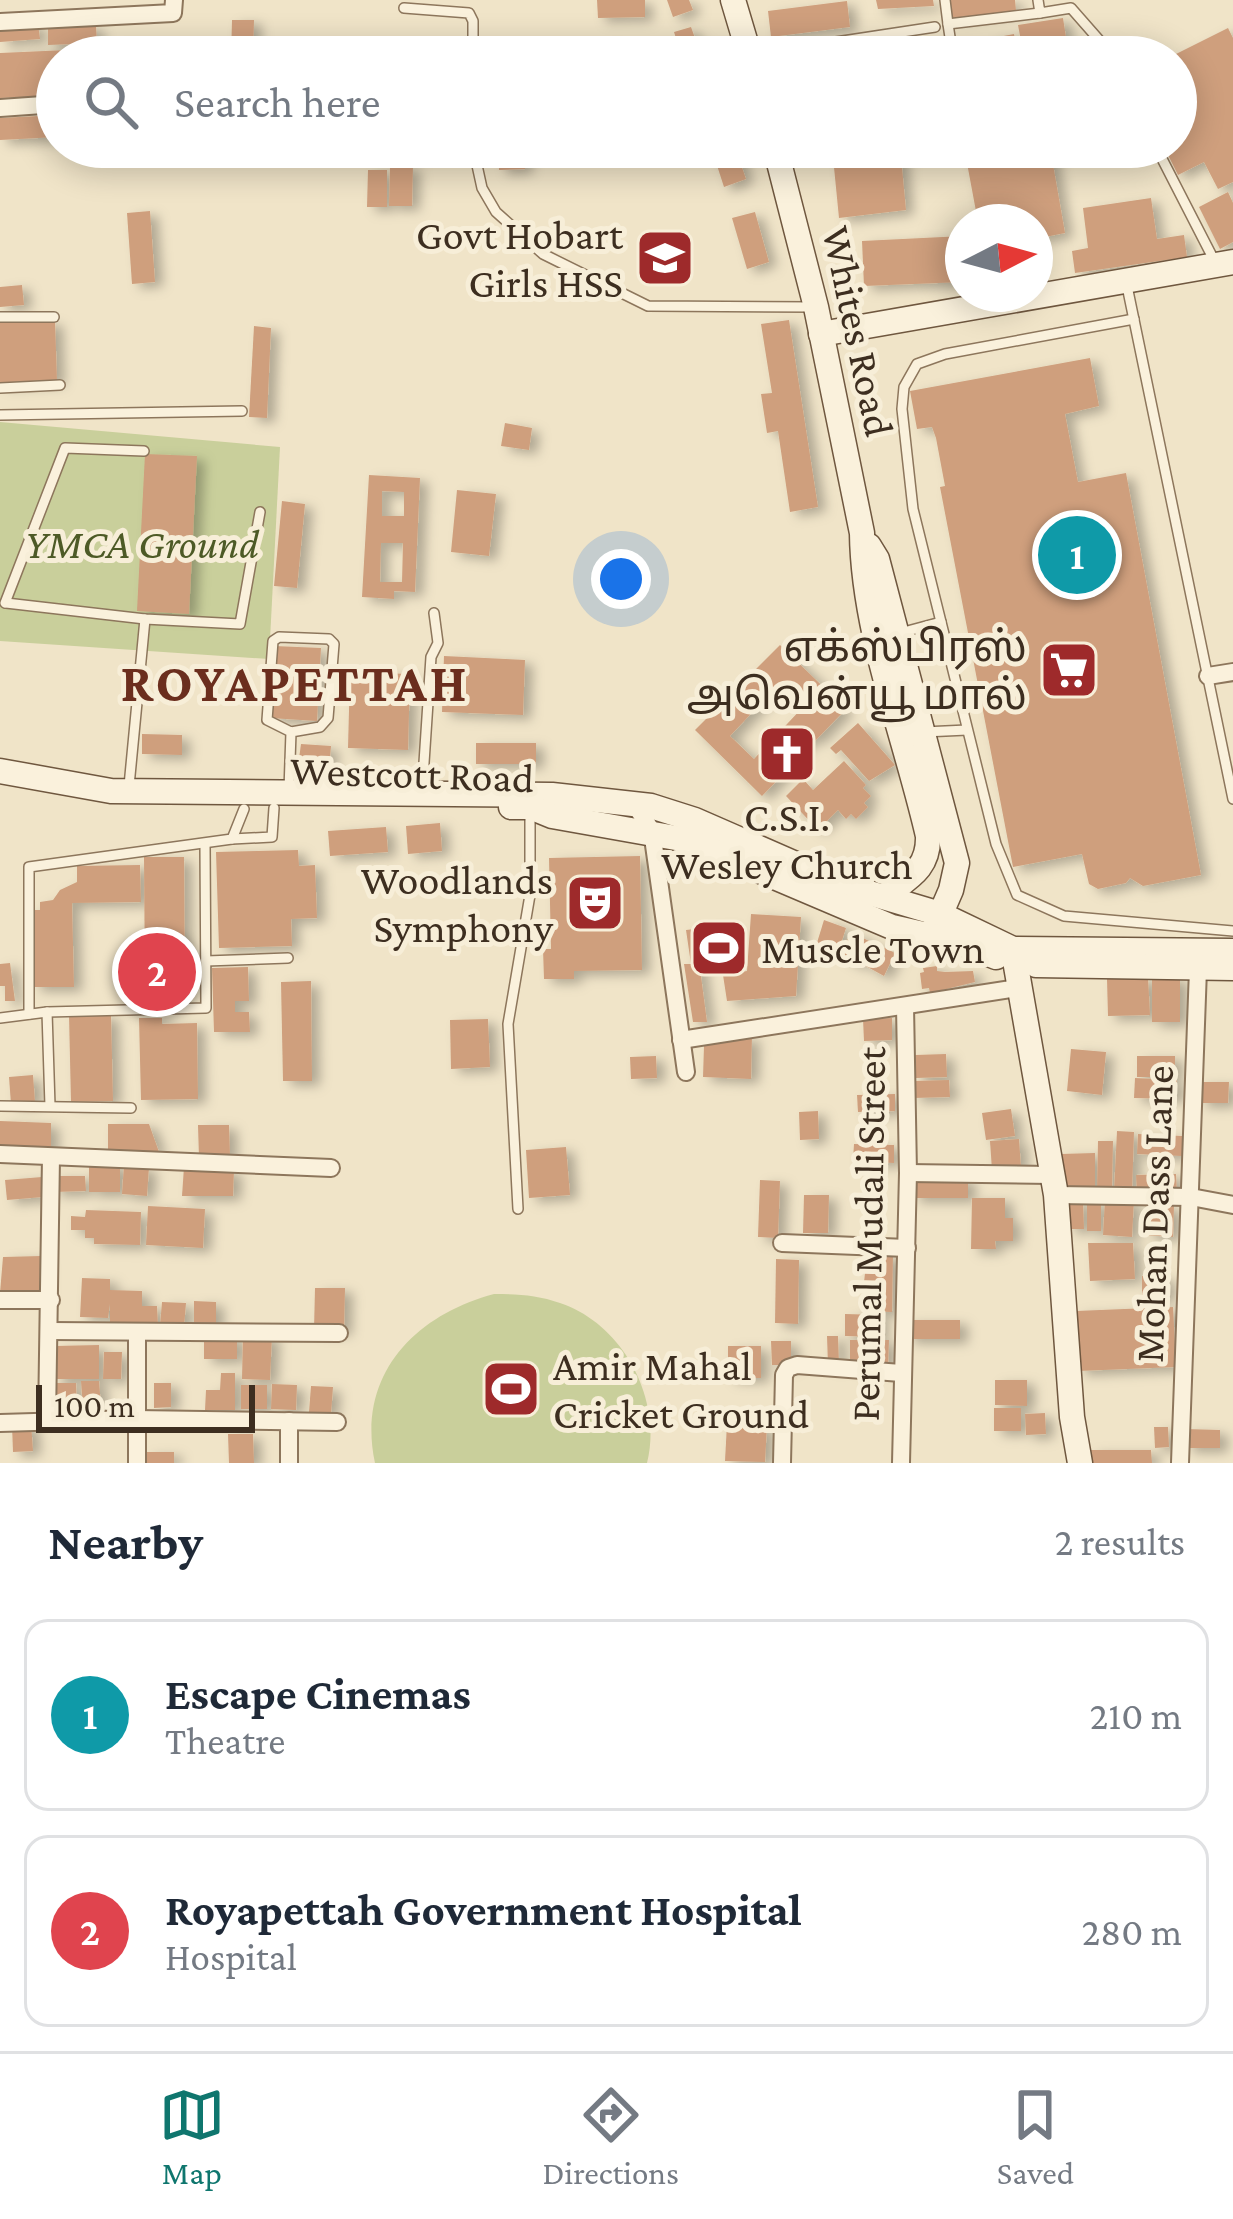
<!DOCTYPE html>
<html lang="en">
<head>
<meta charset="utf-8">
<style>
	body { margin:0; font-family:"Crimson Pro","Noto Sans Tamil",serif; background:#f2f2f3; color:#1f2937 }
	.compass { position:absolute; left:945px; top:204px; width:108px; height:108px; border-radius:50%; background:#fff; box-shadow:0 6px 30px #0003; rotate:84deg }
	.scale { position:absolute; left:36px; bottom:30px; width:219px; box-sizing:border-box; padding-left:12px; border:6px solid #3d2e20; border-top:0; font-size:33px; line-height:42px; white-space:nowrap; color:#3d2e20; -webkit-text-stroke:9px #f7eed8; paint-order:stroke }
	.you { position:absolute; left:621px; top:579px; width:42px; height:42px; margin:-30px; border:9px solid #fff; border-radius:50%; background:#1a73e8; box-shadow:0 0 0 18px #1a73e833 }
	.badge { display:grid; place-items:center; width:78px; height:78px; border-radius:50%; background:#0f766e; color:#fff; font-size:39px; font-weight:700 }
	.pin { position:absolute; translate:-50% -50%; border:6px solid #fff; box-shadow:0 3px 12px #0006 }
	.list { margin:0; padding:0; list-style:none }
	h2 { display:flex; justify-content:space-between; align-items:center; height:156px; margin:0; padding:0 48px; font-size:51px }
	h2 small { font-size:39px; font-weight:400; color:#747a83 }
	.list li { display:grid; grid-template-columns:78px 1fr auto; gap:36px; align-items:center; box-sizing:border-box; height:192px; margin:0 24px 24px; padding:0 24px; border:3px solid #e0e1e3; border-radius:24px }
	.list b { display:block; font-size:45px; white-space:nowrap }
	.list p { margin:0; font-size:39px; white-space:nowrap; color:#747a83 }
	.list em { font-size:39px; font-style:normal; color:#747a83 }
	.icon { flex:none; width:66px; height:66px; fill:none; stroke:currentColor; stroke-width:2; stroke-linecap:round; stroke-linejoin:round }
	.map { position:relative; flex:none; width:1233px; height:1463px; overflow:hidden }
	.search { position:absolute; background:#fff; box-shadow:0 6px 30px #0003; left:36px; right:36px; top:36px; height:132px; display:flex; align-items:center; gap:30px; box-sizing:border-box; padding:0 42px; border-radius:66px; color:#747a83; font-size:45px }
	.sheet { height:588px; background:#fff }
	nav { display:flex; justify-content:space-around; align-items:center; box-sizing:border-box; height:168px; border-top:3px solid #e0e1e3; background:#fff; font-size:33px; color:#747a83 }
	nav a { display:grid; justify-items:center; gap:6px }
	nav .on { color:#0f766e }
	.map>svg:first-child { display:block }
	.green { fill:#c9cf9b }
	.building { fill:#cf9f7d; fill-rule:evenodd; filter:url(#shadow) }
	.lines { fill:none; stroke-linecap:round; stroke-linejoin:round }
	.lane-casing { stroke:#8d765c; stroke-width:12 }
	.street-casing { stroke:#8d765c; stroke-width:20 }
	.secondary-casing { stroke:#6f573f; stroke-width:27 }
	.lane { stroke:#faf1dc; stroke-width:9 }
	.street { stroke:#faf1dc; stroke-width:16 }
	.secondary { stroke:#faf1dc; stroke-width:24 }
	.labels { text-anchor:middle; stroke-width:10; stroke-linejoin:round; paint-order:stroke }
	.poi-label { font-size:42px; fill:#3d2e20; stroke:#f7eed8; text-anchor:end }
	.street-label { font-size:42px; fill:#3d2e20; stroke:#f7eed8 }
	.park-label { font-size:42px; font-style:italic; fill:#4d5a26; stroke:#f7eed8 }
	.district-label { font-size:54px; font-weight:bold; letter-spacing:3px; fill:#6b2e1e; stroke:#f7eed8 }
</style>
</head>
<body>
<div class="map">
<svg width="1233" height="1463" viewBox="0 0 1233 1463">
	<defs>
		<filter id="shadow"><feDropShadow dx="8" dy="4.5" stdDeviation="6" flood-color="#0004"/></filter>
	</defs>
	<rect width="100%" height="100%" fill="#f0e4c8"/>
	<g class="green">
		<polygon points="0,422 280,447 269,659 0,641"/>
		<path d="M494,1294c23,0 44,1 66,9 63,21 103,96 87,160h-272c-19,-88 40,-148 119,-169z"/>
	</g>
	<g class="building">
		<polygon points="597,0 645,0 645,17 598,18"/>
		<polygon points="667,0 689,0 693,10 673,17"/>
		<polygon points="876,0 933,0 934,6 878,9"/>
		<polygon points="950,0 1015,0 1016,11 952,18"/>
		<polygon points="847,1 850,27 771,37 768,11"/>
		<polygon points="1063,18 1069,57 1024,57 1018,25"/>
		<polygon points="232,20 254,20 253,57 231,57"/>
		<polygon points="38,23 40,39 0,42 0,26"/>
		<polygon points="96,26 97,43 48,45 48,28"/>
		<polygon points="691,27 696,41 703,39 708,57 682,57 674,32"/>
		<polygon points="1228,28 1233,38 1233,182 1218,189 1204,162 1178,175 1164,147 1176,147 1176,119 1181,116 1176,105 1176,54"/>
		<polygon points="1014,34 1018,57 991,57 988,39"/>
		<polygon points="67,50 67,57 57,57 57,96 0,98 0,53"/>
		<polygon points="57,115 57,137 0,140 0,118"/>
		<polygon points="498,147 524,147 525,169 499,170"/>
		<polygon points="711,147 735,147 746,179 724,187"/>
		<polygon points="832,147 900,147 906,210 839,218"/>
		<polygon points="964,147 1050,147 1065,233 1035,239 1035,222 978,222"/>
		<polygon points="390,165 413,166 412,206 389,206"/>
		<polygon points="368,170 387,170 387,207 367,207"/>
		<polygon points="1228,192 1233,203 1233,242 1220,249 1199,207"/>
		<polygon points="1151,198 1157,239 1184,235 1187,257 1075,273 1072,251 1088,248 1083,208"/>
		<polygon points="150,211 155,282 132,284 127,213"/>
		<polygon points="755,212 769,262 747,269 732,218"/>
		<polygon points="963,236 963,282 864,286 862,241"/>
		<polygon points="22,285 24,305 0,307 0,287"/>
		<polygon points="789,320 818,507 790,512 778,431 767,433 761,394 772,393 761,324"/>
		<polygon points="55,321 57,381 0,384 0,323"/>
		<polygon points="254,326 271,328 267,418 249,417"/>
		<polygon points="1090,358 1099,406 1065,414 1078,482 1126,473 1201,875 1143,886 1130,878 1126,883 1098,889 1089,884 1082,854 1013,867 940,487 945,486 936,438 932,427 917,429 910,391"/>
		<polygon points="505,423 532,428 529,450 501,446"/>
		<polygon points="145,454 197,456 189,614 137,611"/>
		<path d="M369,475l51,3 -5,114 -21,-1v8l-32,-2zM382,491l22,1v24h-22zM381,543h22l-1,39h-22z"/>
		<polygon points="457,490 496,494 489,556 451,552"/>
		<polygon points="282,501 305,504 297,588 274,586"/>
		<path d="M780,645l66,64 -31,32 -4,-4 -20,21 4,4 -33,34 -67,-66zM780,683l24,23 -50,53 -24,-23z"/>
		<polygon points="274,646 321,648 317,721 270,718"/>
		<polygon points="444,656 525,660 523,715 442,712"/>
		<polygon points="350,672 410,674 408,750 348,748"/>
		<polygon points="858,723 895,765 869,781 841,750 836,754 830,748"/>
		<polygon points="142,734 182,735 182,755 142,754"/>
		<rect x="476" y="743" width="60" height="21"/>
		<polygon points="301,744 331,746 329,769 298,766"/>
		<polygon points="844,761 866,785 863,788 871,796 864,803 868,807 856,819 851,814 846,819 838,810 818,830 786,796 803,779 813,790"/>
		<polygon points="440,823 442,851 408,854 406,826"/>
		<polygon points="386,827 388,852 330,856 328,831"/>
		<polygon points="298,850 299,866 315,865 317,918 291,919 292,946 219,948 216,852"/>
		<polygon points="640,856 642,970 574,971 574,979 544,979 543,949 551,949 549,858"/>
		<polygon points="144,857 184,857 185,992 145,992"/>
		<polygon points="140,865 141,902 72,903 74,987 33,987 31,910 40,910 40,902 53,900 60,890 77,882 77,866"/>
		<polygon points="751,914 801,917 796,996 727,1001 723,975 747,971"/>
		<polygon points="824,920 846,928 838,953 816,946"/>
		<polygon points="730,925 732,957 699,961 707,1022 693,1022 684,964 691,964 686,930"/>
		<polygon points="851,932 871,942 860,966 840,956"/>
		<polygon points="875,943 895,953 884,976 864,965"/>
		<polygon points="10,963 15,1001 5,1001 5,986 0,986 0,964"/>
		<polygon points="937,966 937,971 945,972 973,971 975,982 930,993 929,988 922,989 920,973 924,972 923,968"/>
		<polygon points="248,967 249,1001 235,1001 235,1012 249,1012 250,1032 214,1032 212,968"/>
		<polygon points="1148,977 1150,1015 1108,1016 1107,979"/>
		<rect x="1152" y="977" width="28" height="45"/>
		<polygon points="311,981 312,1081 283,1081 281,982"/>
		<polygon points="69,1015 111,1015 113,1101 71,1102"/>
		<polygon points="139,1018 162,1018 162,1024 197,1023 198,1099 141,1100"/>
		<polygon points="892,1018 892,1040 864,1041 863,1019"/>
		<polygon points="488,1019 490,1067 451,1069 450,1020"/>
		<polygon points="752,1035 751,1079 703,1077 704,1045"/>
		<polygon points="1071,1049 1106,1052 1102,1095 1067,1091"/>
		<polygon points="946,1054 947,1077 916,1078 915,1055"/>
		<polygon points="656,1056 657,1078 631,1079 630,1057"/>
		<rect x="1137" y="1056" width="38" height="21"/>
		<polygon points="33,1075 35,1102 11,1104 9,1077"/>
		<polygon points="1135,1078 1177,1080 1176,1099 1134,1098"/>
		<polygon points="949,1080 950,1097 913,1098 913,1081"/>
		<polygon points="1199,1082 1229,1082 1228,1103 1199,1103"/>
		<polygon points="895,1094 895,1111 858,1112 857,1095"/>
		<polygon points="1011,1109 1015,1136 986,1140 982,1113"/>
		<polygon points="818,1111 819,1139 800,1140 799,1112"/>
		<polygon points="0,1121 51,1123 51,1152 0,1151"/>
		<polygon points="108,1124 149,1124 159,1152 108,1150"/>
		<polygon points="198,1125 229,1125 230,1157 199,1158"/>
		<polygon points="1117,1131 1134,1132 1132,1193 1114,1192"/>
		<polygon points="1138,1134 1182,1136 1182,1156 1137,1154"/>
		<polygon points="1019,1139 1021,1168 992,1170 990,1141"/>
		<polygon points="1098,1141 1113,1141 1112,1190 1097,1190"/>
		<polygon points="854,1144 894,1145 894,1163 853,1161"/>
		<polygon points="566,1147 570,1195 529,1198 526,1150"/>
		<polygon points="1095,1153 1095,1191 1065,1192 1060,1154"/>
		<rect x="89" y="1163" width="31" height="29"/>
		<polygon points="124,1165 149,1167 147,1196 122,1194"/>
		<polygon points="184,1167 234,1170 233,1196 182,1196"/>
		<polygon points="1176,1174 1177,1193 1137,1194 1136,1175"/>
		<polygon points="53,1176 85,1176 86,1191 53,1192"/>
		<polygon points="42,1177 43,1197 7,1200 5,1180"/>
		<polygon points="912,1177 968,1178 968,1198 912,1198"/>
		<polygon points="760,1180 780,1181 778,1238 758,1237"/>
		<polygon points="804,1195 829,1195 828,1233 803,1233"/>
		<polygon points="972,1198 1005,1198 1005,1218 1013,1218 1013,1241 995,1241 996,1249 971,1249"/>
		<polygon points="1083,1199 1084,1229 1068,1229 1067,1200"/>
		<polygon points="1105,1199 1134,1200 1132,1237 1103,1235"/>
		<rect x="1087" y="1200" width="14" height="31"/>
		<polygon points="1148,1205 1174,1206 1173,1237 1146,1235"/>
		<polygon points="148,1206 205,1209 203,1248 146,1245"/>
		<polygon points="86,1210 141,1212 140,1245 94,1244 94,1238 85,1238 85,1230 71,1230 71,1216 85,1217"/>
		<polygon points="1088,1243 1133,1243 1135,1279 1090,1281"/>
		<polygon points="867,1254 893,1254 892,1312 861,1311"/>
		<polygon points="41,1256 41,1293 0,1293 3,1257"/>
		<polygon points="776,1259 799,1260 798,1324 775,1323"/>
		<polygon points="1142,1276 1167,1276 1168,1298 1142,1299"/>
		<polygon points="82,1278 110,1279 110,1290 142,1291 142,1306 157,1306 158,1326 110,1329 110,1304 108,1318 80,1317"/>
		<polygon points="315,1288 345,1288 344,1331 314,1330"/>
		<polygon points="194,1301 216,1302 216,1327 194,1327"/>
		<polygon points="162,1302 186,1303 184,1327 160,1326"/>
		<polygon points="1173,1307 1176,1367 1078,1371 1076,1311"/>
		<polygon points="845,1314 881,1315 880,1337 845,1336"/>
		<rect x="906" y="1320" width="54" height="19"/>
		<polygon points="243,1334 272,1335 270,1380 242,1379"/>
		<polygon points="237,1335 237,1359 204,1359 204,1336"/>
		<polygon points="827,1336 838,1336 839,1364 828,1365"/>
		<polygon points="850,1340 889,1340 888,1367 850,1366"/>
		<polygon points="771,1341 791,1341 791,1365 772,1365"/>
		<polygon points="99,1345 99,1379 55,1379 55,1346"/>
		<rect x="728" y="1346" width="33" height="32"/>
		<polygon points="104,1352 122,1352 121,1379 103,1379"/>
		<polygon points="221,1373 235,1373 235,1410 205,1410 206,1390 220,1390"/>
		<polygon points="995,1380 1027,1380 1027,1406 995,1405"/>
		<polygon points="81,1381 99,1381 101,1407 83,1408"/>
		<polygon points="52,1383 76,1383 77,1411 53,1411"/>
		<polygon points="154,1383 171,1383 171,1407 154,1408"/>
		<polygon points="272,1384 297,1385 296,1410 271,1409"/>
		<rect x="241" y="1385" width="26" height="24"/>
		<polygon points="311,1386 333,1387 331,1414 309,1412"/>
		<rect x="994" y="1408" width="27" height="23"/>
		<polygon points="1045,1413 1046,1434 1026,1435 1025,1414"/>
		<polygon points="31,1423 33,1451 13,1452 12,1425"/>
		<polygon points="727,1424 767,1425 765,1462 725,1461"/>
		<polygon points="1154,1427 1168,1427 1169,1447 1155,1448"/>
		<polygon points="1185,1429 1220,1430 1220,1448 1185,1448"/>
		<polygon points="228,1434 253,1434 254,1463 229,1463"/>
		<polygon points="1090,1450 1151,1450 1152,1463 1091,1463"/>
		<rect x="146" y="1452" width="28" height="11"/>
	</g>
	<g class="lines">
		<g class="lane-casing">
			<g id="lane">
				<polyline points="945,0 948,24 1040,13"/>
				<polyline points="1038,0 1040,13 1071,8 1114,57"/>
				<polyline points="404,8 469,13 473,21 473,57"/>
				<polyline points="948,24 953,57"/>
				<polyline points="750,55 935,27"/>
				<polyline points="473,147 482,188 496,212 543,254 648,306 813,307"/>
				<polyline points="1156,147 1214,260"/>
				<polyline points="1127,286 1233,799"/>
				<polyline points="0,317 54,317"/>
				<polyline points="1134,319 945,354 917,364 904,387 902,409 913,509 996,844 1017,895 1064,916 1233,931"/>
				<polyline points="0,388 60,385"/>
				<polyline points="0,415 242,411"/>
				<polyline points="5,603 65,448 144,451"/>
				<polyline points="6,603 145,619 240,624 260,512"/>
				<polyline points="900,633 941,622"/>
				<polyline points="924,732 967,730"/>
				<polyline points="129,786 145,619"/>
				<polyline points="289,790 291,732 320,727 328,718 334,644 329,639 279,637 273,641 267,720 291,732"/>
				<polyline points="422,793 431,657 438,643 434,613"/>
				<polyline points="232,839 272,837 274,808"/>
				<polyline points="206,961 288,958"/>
				<polyline points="47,1012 50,1106"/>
				<polyline points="29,1014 29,867 232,839 244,809"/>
				<polyline points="0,1018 47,1012 206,1008 205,845"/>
				<polyline points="0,1106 131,1108"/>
				<polyline points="518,1209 508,1024 530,895 530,813"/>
			</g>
		</g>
		<g class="street-casing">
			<g id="street">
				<polyline points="0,22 173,13 174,0"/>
				<polyline points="0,108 57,104"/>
				<polyline points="1208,676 1233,672"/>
				<polyline points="635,805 652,831 686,1072"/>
				<polyline points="681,1040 1018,988"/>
				<polyline points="0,1154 331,1168"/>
				<polyline points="908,1173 1051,1175"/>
				<polyline points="1056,1195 1191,1197 1233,1205"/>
				<polyline points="782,1243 907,1248"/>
				<polyline points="0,1300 51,1300"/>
				<polyline points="50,1331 339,1333"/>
				<polyline points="137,1333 137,1463"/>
				<polyline points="47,1420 51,1157"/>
				<polyline points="289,1421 289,1463"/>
				<polyline points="0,1423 136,1419 337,1422"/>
				<polyline points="782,1463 784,1375 788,1368 797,1365 901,1373"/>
				<polyline points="901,1463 908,1173 905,1006"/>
				<polyline points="1180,1463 1198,969"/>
			</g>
		</g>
		<g class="secondary-casing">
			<g id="secondary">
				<polyline points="733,0 750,57"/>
				<path d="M775,147l41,160 46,226c1,100 44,206 66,303 1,32 -18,41 -42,59"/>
				<polyline points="821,334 1233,262"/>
				<polyline points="869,546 877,559 957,863 951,890 935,927"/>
				<polyline points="0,771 111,791 552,795 651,806 695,820 846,886 940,914 1013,949 1233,951"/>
				<polyline points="511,807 530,807 552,816 687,840 892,927 958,942 996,957"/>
				<polyline points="1013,949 1056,1195 1072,1417 1080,1463"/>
				<polyline points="1036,965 1233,968"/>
			</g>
		</g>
		<use href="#lane" class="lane"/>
		<use href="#street" class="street"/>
		<use href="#secondary" class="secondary"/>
	</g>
	<defs>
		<g id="school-square" transform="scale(3)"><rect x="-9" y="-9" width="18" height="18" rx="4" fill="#9e2a2b" stroke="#f7eed8"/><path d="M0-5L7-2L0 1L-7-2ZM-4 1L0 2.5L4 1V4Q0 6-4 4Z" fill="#fff"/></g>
		<g id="supermarket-square" transform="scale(3)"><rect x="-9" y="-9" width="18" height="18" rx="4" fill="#9e2a2b" stroke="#f7eed8"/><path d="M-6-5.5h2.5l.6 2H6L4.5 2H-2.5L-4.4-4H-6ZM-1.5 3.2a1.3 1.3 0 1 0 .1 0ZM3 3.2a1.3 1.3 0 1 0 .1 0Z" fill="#fff"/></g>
		<g id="church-square" transform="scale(3)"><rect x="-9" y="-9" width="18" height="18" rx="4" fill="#9e2a2b" stroke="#f7eed8"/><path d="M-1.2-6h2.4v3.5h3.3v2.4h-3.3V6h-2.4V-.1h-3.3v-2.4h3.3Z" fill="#fff"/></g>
		<g id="theatre-square" transform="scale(3)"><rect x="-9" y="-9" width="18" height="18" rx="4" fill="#9e2a2b" stroke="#f7eed8"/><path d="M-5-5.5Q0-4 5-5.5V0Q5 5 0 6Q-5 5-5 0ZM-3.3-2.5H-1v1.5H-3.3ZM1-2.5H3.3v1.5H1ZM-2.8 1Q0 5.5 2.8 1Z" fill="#fff"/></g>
		<g id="stadium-square" transform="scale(3)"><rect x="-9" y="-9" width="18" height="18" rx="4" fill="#9e2a2b" stroke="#f7eed8"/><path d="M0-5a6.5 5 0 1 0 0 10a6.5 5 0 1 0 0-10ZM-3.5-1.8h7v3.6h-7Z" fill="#fff"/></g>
	</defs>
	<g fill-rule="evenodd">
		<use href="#school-square" x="665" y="258"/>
		<use href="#supermarket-square" x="1069" y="670"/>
		<use href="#church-square" x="787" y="754"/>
		<use href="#theatre-square" x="595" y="903"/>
		<use href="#stadium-square" x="719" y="948"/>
		<use href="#stadium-square" x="511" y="1389"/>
	</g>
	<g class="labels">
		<g class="poi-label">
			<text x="623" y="249">Govt Hobart<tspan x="623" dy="48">Girls HSS</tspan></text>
			<text x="1027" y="661">எக்ஸ்பிரஸ்<tspan x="1027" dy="48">அவென்யூ மால்</tspan></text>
			<text x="787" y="831" text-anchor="middle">C.S.I.<tspan x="787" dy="48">Wesley Church</tspan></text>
			<text x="553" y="894">Woodlands<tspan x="553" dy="48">Symphony</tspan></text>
			<text x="761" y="963" text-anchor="start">Muscle Town</text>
			<text x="553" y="1380" text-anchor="start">Amir Mahal<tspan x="553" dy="48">Cricket Ground</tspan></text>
		</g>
		<g class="street-label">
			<text transform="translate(859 331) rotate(78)" y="15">Whites Road</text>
			<text transform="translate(412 773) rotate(2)" y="15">Westcott Road</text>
			<text transform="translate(1153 1214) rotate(-88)" y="15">Mohan Dass Lane</text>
			<text transform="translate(867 1234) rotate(-89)" y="15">Perumal Mudali Street</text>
		</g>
		<g class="park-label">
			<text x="142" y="558">YMCA Ground</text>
		</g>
		<g class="district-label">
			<text x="295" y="701">ROYAPETTAH</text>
		</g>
	</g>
</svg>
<svg class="compass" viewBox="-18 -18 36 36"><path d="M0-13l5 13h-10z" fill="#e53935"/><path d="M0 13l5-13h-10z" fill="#747a83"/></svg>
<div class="scale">100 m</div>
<div class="you"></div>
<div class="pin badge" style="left:1077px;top:555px;background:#0f9aa8">1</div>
<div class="pin badge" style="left:157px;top:972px;background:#e0444e">2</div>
<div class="search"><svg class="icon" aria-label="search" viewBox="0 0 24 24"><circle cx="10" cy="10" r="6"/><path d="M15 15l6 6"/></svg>Search here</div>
</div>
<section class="sheet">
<h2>Nearby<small>2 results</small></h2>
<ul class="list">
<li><span class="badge" style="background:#0f9aa8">1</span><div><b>Escape Cinemas</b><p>Theatre</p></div><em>210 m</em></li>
<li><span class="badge" style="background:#e0444e">2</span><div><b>Royapettah Government Hospital</b><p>Hospital</p></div><em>280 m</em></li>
</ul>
</section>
<nav>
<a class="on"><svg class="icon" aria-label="map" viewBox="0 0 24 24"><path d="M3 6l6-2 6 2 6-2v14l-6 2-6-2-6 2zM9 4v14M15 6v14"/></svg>Map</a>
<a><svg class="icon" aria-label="directions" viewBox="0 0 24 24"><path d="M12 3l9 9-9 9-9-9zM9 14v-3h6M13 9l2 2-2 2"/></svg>Directions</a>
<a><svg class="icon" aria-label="saved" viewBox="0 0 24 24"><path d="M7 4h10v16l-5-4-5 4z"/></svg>Saved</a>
</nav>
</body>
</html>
